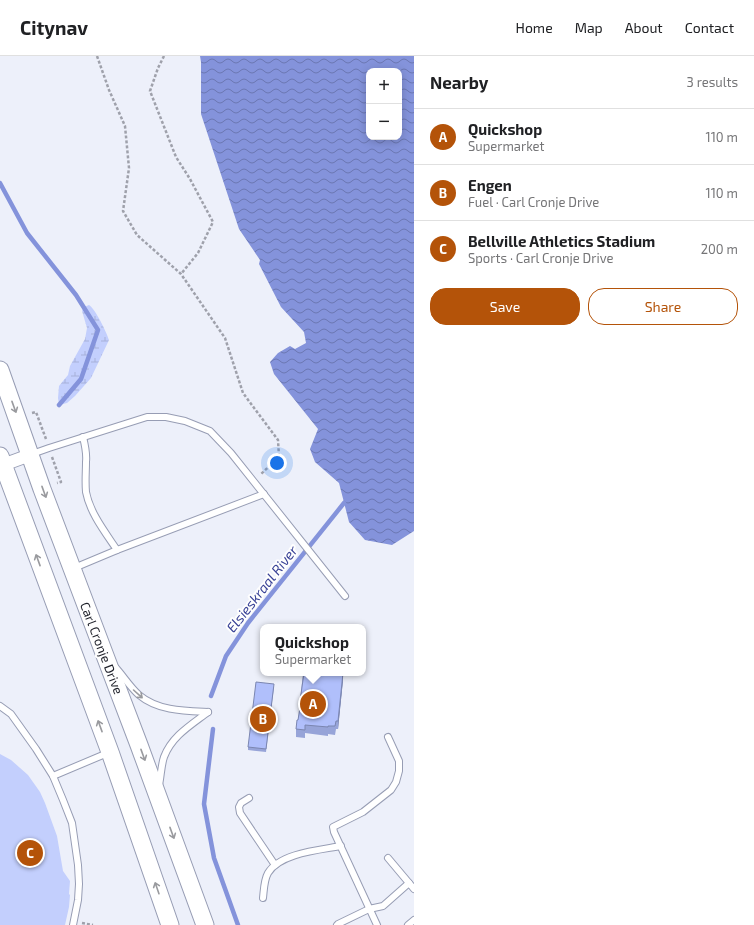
<!DOCTYPE html>
<html lang="en">
<head>
<meta charset="utf-8">
<style>
	body { margin:0; font-family:"Exo 2",sans-serif; background:#f6f6f6; color:#202124 }
	.controls { position:absolute; right:12px; top:12px; display:grid; overflow:hidden; border-radius:8px; box-shadow:0 2px 10px #0003 }
	.controls button { width:36px; height:36px; display:grid; place-items:center; padding:0; border:0; border-bottom:1px solid #e0e0e0; background:#fff; color:#202124; font:20px sans-serif }
	.you { position:absolute; left:277px; top:407px; width:14px; height:14px; margin:-10px; border:3px solid #fff; border-radius:50%; background:#1a73e8; box-shadow:0 0 0 6px #1a73e833 }
	.badge { display:grid; place-items:center; width:26px; height:26px; border-radius:50%; background:#b45309; color:#fff; font-size:13px; font-weight:700 }
	.pin { position:absolute; translate:-50% -50%; border:2px solid #fff; box-shadow:0 1px 4px #0006 }
	.popup { position:absolute; left:260px; top:568px; width:106px; height:52px; box-sizing:border-box; display:grid; place-content:center; border-radius:8px; background:#fff; filter:drop-shadow(0 1px 3px #0005); font-size:13px; white-space:nowrap; color:#757577 }
	.popup b { font-size:15px; color:#202124 }
	.popup::after { content:''; position:absolute; left:50%; top:100%; margin-left:-8px; border:8px solid transparent; border-top-color:#fff }
	.list { margin:0; padding:0; list-style:none }
	h2 { display:flex; justify-content:space-between; align-items:center; height:52px; margin:0; padding:0 16px; font-size:17px }
	h2 small { font-size:13px; font-weight:400; color:#757577 }
	.list li { display:grid; grid-template-columns:26px 1fr auto; gap:12px; align-items:center; box-sizing:border-box; height:56px; padding:0 16px; border-top:1px solid #e0e0e0 }
	.list b { display:block; font-size:15px; white-space:nowrap }
	.list p { margin:0; font-size:13px; white-space:nowrap; color:#757577 }
	.list em { font-size:13px; font-style:normal; color:#757577 }
	.actions { display:flex; gap:8px; padding:12px 16px }
	.actions a { flex:1; padding:9px 0; border:1px solid #b45309; border-radius:16px; text-align:center; font-size:14px; color:#b45309 }
	.actions .main { background:#b45309; color:#fff }
	.map { position:relative; flex:none; width:414px; height:869px; overflow:hidden }
	header { display:flex; align-items:center; gap:24px; box-sizing:border-box; height:56px; padding:0 20px; background:#fff; border-bottom:1px solid #e0e0e0 }
	header strong { font-size:19px }
	nav { display:flex; gap:22px; margin-inline-start:auto; font-size:14px }
	main { display:flex }
	aside { flex:1; background:#fff }
	.map>svg:first-child { display:block }
	.wetland { fill:url(#wetland-marsh) }
	.garden { fill:#c3cffd }
	.water { fill:url(#water-waves); fill-rule:evenodd }
	.lines { fill:none; stroke-linecap:round; stroke-linejoin:round }
	.stream { stroke:#8493db; stroke-width:4.5 }
	.lane-casing { stroke:#979db4; stroke-width:8 }
	.street-casing { stroke:#979db4; stroke-width:14 }
	.secondary-casing { stroke:#979db4; stroke-width:19 }
	.path { stroke:#9fa1ab; stroke-width:2.5; stroke-dasharray:3 2; stroke-linecap:butt }
	.lane { stroke:#fff; stroke-width:6 }
	.street { stroke:#fff; stroke-width:12 }
	.secondary { stroke:#fff; stroke-width:17 }
	.wall { fill:#97a4d8 }
	.shaded-wall { fill:#7b86b0 }
	.building { fill:#b0bffb; stroke:#7b86b0 }
	.oneway { stroke:#999a9e }
	.labels { text-anchor:middle; stroke-width:4; stroke-linejoin:round; paint-order:stroke }
	.street-label { font-size:13px; fill:#1d1f28; stroke:#fefefe }
	.water-label { font-size:14px; font-style:italic; fill:#384196; stroke:#fefefe }
</style>
</head>
<body>
<header>
<strong>Citynav</strong>
<nav><a>Home</a><a>Map</a><a>About</a><a>Contact</a></nav>
</header>
<main>
<div class="map">
<svg width="414" height="869" viewBox="0 0 414 869">
	<defs>
		<pattern id="wetland-marsh" width="20" height="14" patternUnits="userSpaceOnUse"><rect width="20" height="14" fill="#c3cffd"/><path d="M1 5h8M5 5V1M11 12h8M15 12V8" fill="none" stroke="#a7b1d9"/></pattern>
		<pattern id="water-waves" width="16" height="10" patternUnits="userSpaceOnUse"><rect width="16" height="10" fill="#8493db"/><path d="M0 5q4-4 8 0t8 0" fill="none" stroke="#6b77b2"/></pattern>
	</defs>
	<rect width="100%" height="100%" fill="#edf0fa"/>
	<path class="wetland" d="M89,249c7,5 17,26 20,35l-18,38 -16,18 -8,7 -8,2 -1,-7 1,-12 4,-5 5,-6 2,-9 15,-27 2,-11 -5,-17 2,-4z"/>
	<polygon class="garden" points="0,698 11,704 28,719 40,736 45,747 57,780 63,815 70,825 69,838 70,839 69,851 65,869 0,869"/>
	<path class="water" d="M200,0h214v475l-22,14 -27,-5 -16,-18 -10,-39 -24,-21 -5,-13 8,-20 -44,-55 -4,-12 8,-9 12,-7 5,3 11,-6 -2,-11 -23,-25 -22,-43 1,-4 -21,-31 -38,-115v-52zM369,15h30v66h-30z"/>
	<g class="lines">
		<g class="stream">
			<polyline points="0,127 27,177 76,239 98,274 81,323 59,349"/>
			<polyline points="211,640 226,600 248,567 344,447"/>
			<polyline points="213,673 204,748 214,802 238,869"/>
		</g>
		<g class="lane-casing">
			<g id="lane">
				<path d="M83,381c2,8 4,16 3,25 0,10 -1,19 0,30 4,21 19,40 31,58"/>
				<polyline points="32,398 49,392 147,361 166,361 185,365 210,375 231,397 345,540"/>
				<polyline points="74,512 117,494 264,438"/>
				<path d="M116,612c8,9 14,19 23,27 19,16 46,16 69,17"/>
				<polyline points="0,650 11,658 36,693 53,720 63,744 72,767 78,809 79,828 78,844 73,869"/>
				<polyline points="53,720 110,696"/>
				<path d="M159,729c2,-9 2,-19 5,-28 8,-21 27,-32 44,-45"/>
				<polyline points="249,742 241,747 239,751 240,757 275,809"/>
				<polyline points="388,802 409,827"/>
				<path d="M263,842c1,-9 1,-18 5,-25 12,-20 52,-23 73,-27"/>
				<polyline points="337,869 338,868 369,853 383,850 409,827 414,833"/>
				<polyline points="377,869 334,776 333,771 363,756 391,734 396,726 399,715 399,705 388,681"/>
				<polyline points="408,869 414,864"/>
			</g>
		</g>
		<g class="street-casing">
			<polyline id="street" points="0,410 30,399"/>
		</g>
		<g class="secondary-casing">
			<g id="secondary">
				<polyline points="0,314 42,433 104,597 139,689 205,869"/>
				<polyline points="0,400 110,696 170,869"/>
			</g>
		</g>
		<g class="path">
			<polyline points="97,0 109,34 125,70 129,112 123,155 137,179 181,218 225,282 243,337 278,384 279,401 261,418"/>
			<polyline points="164,0 158,12 150,35 176,101 190,123 213,166 198,197 181,218"/>
			<polyline points="32,357 36,356 46,383"/>
			<polyline points="52,401 61,426 57,427"/>
			<polyline points="82,867 93,869"/>
		</g>
		<use href="#lane" class="lane"/>
		<use href="#street" class="street"/>
		<use href="#secondary" class="secondary"/>
	</g>
	<g class="wall">
		<polygon points="303,617 343,617 343,624 338,673 336,673 335,679 328,678 328,680 305,677 305,682 296,681 296,673 298,664 300,653 300,645"/>
		<polygon points="274,631 266,696 248,694 248,691"/>
	</g>
	<polygon class="shaded-wall" points="343,617 343,624 338,673 338,665"/>
	<g class="building">
		<polygon points="304,617 343,617 338,665 336,665 335,670 328,670 328,671 305,669 305,674 296,673 297,664 298,664 301,645 300,645"/>
		<polygon points="256,626 274,628 266,693 248,691"/>
	</g>
	<defs><path id="oneway-shaft" d="M-6 0H5M1.5-3L5.5 0L1.5 3" fill="none" stroke-width="1.6" stroke-linecap="round" stroke-linejoin="round"/></defs>
	<g class="oneway">
		<use href="#oneway-shaft" transform="translate(14 351) rotate(70)"/>
		<use href="#oneway-shaft" transform="translate(44 436) rotate(70)"/>
		<use href="#oneway-shaft" transform="translate(38 504) rotate(-110)"/>
		<use href="#oneway-shaft" transform="translate(138 638) rotate(42)"/>
		<use href="#oneway-shaft" transform="translate(100 670) rotate(-110)"/>
		<use href="#oneway-shaft" transform="translate(143 699) rotate(70)"/>
		<use href="#oneway-shaft" transform="translate(172 777) rotate(70)"/>
		<use href="#oneway-shaft" transform="translate(157 832) rotate(-109)"/>
	</g>
	<g class="labels">
		<g class="street-label">
			<text transform="translate(102 592) rotate(69)" y="5">Carl Cronje Drive</text>
		</g>
		<g class="water-label">
			<text transform="translate(262 533) rotate(-52)" y="5">Elsieskraal River</text>
		</g>
	</g>
</svg>
<div class="controls">
<button>+</button>
<button>−</button>
</div>
<div class="you"></div>
<div class="pin badge" style="left:313px;top:648px">A</div>
<div class="popup"><b>Quickshop</b>Supermarket</div>
<div class="pin badge" style="left:263px;top:663px">B</div>
<div class="pin badge" style="left:30px;top:797px">C</div>
</div>
<aside>
<h2>Nearby<small>3 results</small></h2>
<ul class="list">
<li><span class="badge">A</span><div><b>Quickshop</b><p>Supermarket</p></div><em>110 m</em></li>
<li><span class="badge">B</span><div><b>Engen</b><p>Fuel · Carl Cronje Drive</p></div><em>110 m</em></li>
<li><span class="badge">C</span><div><b>Bellville Athletics Stadium</b><p>Sports · Carl Cronje Drive</p></div><em>200 m</em></li>
</ul>
<div class="actions"><a class="main">Save</a><a>Share</a></div>
</aside>
</main>
</body>
</html>
